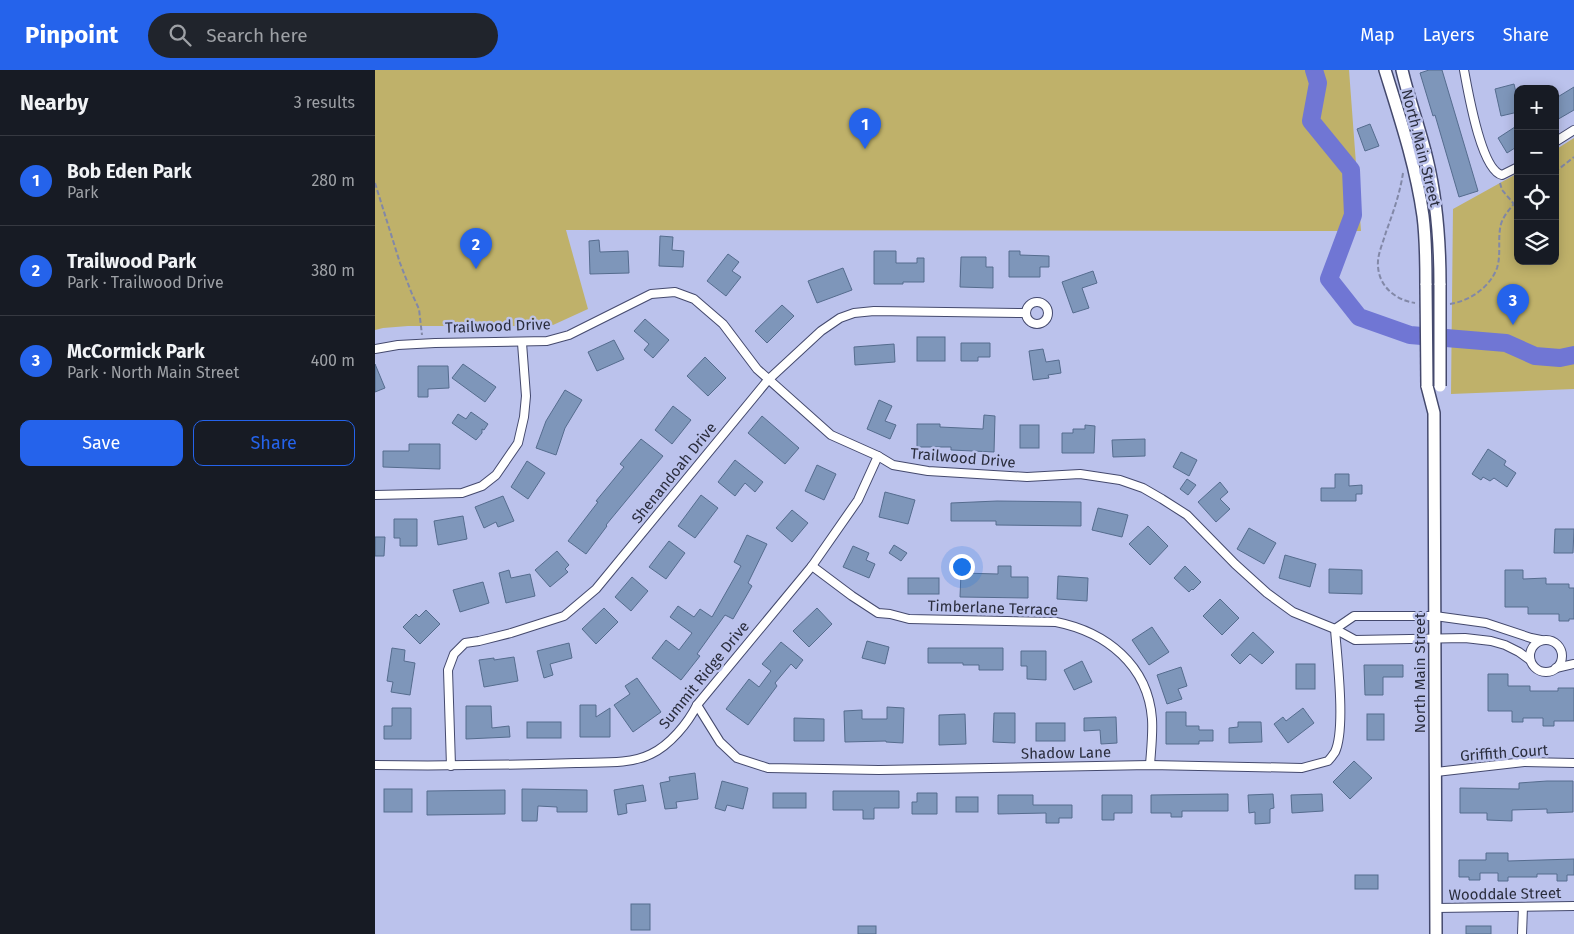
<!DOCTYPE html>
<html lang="en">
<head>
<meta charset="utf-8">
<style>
	body { margin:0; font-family:"Fira Sans",sans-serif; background:#20242c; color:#f1f3f6 }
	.controls { position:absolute; right:15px; top:15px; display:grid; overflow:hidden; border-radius:10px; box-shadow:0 2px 12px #0003 }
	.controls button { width:45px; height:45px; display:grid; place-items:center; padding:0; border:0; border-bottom:1px solid #363941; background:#171b24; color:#f1f3f6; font:25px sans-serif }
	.you { position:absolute; left:586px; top:496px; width:18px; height:18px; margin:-12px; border:4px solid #fff; border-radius:50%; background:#1a73e8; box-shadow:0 0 0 8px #1a73e833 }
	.badge { display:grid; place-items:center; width:32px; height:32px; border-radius:50%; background:#2563eb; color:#fff; font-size:16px; font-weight:700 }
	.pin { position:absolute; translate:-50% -41px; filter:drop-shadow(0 1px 2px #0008) }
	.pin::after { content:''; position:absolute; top:26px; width:18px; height:15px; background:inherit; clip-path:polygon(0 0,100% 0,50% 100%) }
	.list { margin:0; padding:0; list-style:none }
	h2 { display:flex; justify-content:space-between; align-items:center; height:65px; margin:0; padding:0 20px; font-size:21px }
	h2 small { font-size:16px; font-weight:400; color:#9ea1a6 }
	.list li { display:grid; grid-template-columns:32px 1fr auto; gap:15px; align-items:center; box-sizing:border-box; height:90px; padding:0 20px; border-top:1px solid #363941 }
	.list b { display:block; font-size:19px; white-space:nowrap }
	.list p { margin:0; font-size:16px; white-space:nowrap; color:#9ea1a6 }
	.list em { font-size:16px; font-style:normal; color:#9ea1a6 }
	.actions { display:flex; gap:10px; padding:15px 20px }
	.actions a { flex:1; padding:11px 0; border:1px solid #2563eb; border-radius:10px; text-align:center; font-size:18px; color:#2563eb }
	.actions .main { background:#2563eb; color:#fff }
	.icon { flex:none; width:28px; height:28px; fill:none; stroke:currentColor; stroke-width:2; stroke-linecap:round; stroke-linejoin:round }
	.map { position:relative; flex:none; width:1199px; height:864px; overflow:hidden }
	header { display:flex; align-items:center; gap:30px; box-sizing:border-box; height:70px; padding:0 25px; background:#2563eb; color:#fff }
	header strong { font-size:24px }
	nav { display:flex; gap:28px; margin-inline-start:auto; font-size:18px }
	.search { width:350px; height:45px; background:#20242c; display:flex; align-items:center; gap:12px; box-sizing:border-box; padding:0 18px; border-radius:28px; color:#9ea1a6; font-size:19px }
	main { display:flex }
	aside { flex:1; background:#171b24 }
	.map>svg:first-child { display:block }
	.green { fill:#bfb16a }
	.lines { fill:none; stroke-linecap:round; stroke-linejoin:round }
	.river { stroke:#7076d4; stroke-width:18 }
	.building { fill:#7e96ba; stroke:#556c8e }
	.street-casing { stroke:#44496d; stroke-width:10 }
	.secondary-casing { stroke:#44496d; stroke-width:14 }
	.path { stroke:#8288a7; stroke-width:2; stroke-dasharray:5 2.5; stroke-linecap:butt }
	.street { stroke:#fff; stroke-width:8 }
	.secondary { stroke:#fff; stroke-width:11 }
	.secondary-bridge-casing { stroke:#44496d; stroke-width:14; stroke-linecap:butt }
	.secondary-bridge { stroke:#fff; stroke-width:11 }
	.labels { text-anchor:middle; stroke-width:5; stroke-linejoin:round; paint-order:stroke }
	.street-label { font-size:15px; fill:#2a2d3d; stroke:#bbc2ec }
</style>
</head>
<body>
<header>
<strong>Pinpoint</strong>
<div class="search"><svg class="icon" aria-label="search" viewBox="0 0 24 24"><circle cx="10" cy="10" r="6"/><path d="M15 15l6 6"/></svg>Search here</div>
<nav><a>Map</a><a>Layers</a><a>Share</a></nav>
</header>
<main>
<aside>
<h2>Nearby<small>3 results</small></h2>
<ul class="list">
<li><span class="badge">1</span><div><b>Bob Eden Park</b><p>Park</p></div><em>280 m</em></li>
<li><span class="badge">2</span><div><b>Trailwood Park</b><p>Park · Trailwood Drive</p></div><em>380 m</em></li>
<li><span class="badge">3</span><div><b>McCormick Park</b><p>Park · North Main Street</p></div><em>400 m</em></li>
</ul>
<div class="actions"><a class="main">Save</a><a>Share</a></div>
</aside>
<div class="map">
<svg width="1199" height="864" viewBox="0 0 1199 864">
	<rect width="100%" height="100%" fill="#bbc2ec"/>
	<g class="green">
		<polygon points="0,0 974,0 986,161 191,160 213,239 178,255 161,256 33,256 8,258 0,260"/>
		<polygon points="1199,68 1199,319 1076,324 1078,139 1143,103 1143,191 1180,191 1180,80"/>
	</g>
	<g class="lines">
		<polyline class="river" points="939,0 943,13 936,51 976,100 978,145 954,209 984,247 1035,265 1131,273 1160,286 1185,288 1199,285"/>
	</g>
	<g class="building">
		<polygon points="1054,0 1067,0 1103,121 1084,127 1060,45 1058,46 1045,3"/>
		<polygon points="1139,14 1143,31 1143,42 1126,46 1120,19"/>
		<polygon points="1199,17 1199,40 1180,51 1181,28"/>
		<polygon points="995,54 1004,76 990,81 982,59"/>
		<polygon points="1143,55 1143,76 1132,83 1123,68"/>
		<polygon points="285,166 298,167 297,180 309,181 308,197 284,196"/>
		<polygon points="224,170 225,182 253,181 254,203 215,204 214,171"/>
		<polygon points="499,181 521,181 521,193 542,193 542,188 549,188 549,212 528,212 528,214 499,214"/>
		<polygon points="634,181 645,181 645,185 674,186 674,197 665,197 665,207 634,207"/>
		<polygon points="353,184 364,192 357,201 366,207 351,226 332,211"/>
		<polygon points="586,187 611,187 611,197 618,197 618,218 585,217"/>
		<polygon points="468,198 477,220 442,233 433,211"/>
		<polygon points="718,201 722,213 707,218 714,238 698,243 687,212"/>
		<polygon points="407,235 419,246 392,273 380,261"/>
		<polygon points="270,249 294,270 278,288 269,280 274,274 259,261"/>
		<rect x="542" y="267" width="28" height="24"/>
		<polygon points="239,270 249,289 222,301 213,282"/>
		<polygon points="586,273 615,273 615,287 603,287 603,291 586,291"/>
		<polygon points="519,274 520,292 480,295 479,277"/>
		<polygon points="668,279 671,292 684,290 686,303 673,305 674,308 658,310 654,281"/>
		<polygon points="330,287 351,308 333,326 312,306"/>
		<polygon points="0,294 10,318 0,322"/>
		<polygon points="88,294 121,317 110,332 77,308"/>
		<polygon points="43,296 73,296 74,318 53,319 53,327 43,327"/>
		<polygon points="190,320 207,330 190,358 181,385 161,378 171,351"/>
		<polygon points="504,330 517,336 510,351 521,355 515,369 492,359"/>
		<polygon points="298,336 316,350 297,374 280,360"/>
		<polygon points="96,342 113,354 109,360 107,359 107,363 101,370 77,353 83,344 91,349"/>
		<polygon points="609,345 620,346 619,382 576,380 576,377 542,377 542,354 565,354 565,357 608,359"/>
		<polygon points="387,346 424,378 410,394 373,363"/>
		<rect x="645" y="355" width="19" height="23"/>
		<polygon points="710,355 720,356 719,383 687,383 687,363 698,363 698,359 710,359"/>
		<polygon points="266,369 288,386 231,455 232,456 211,484 193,471 223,432 221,431 249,397 245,394"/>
		<polygon points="770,369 770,386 738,387 737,370"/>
		<polygon points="34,374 65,374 65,399 8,397 8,381 34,381"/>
		<polygon points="1113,379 1131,391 1129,395 1141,403 1132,417 1119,408 1115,411 1108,407 1106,410 1097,404"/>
		<polygon points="806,382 822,390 814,406 798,397"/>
		<polygon points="360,390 388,412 380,422 370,413 360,426 343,412"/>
		<polygon points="152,391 170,403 153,429 136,417"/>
		<polygon points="442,395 461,404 449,430 430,421"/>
		<polygon points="960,404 974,404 974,416 987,415 987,424 981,424 981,431 946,431 946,418 960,418"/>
		<polygon points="812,409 821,415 813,425 805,419"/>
		<polygon points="845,412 853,422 845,429 855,439 841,452 823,432"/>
		<polygon points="510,422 540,430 533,454 504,447"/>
		<polygon points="326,425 343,438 320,468 303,456"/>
		<polygon points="128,426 139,451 123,457 121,452 109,458 100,437"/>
		<polygon points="622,431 706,432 706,456 621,455 621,451 576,451 576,433"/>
		<polygon points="723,438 753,445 747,467 717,460"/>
		<polygon points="417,440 433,453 417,472 401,458"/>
		<polygon points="88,446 92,469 63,475 59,451"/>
		<polygon points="19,449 42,449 42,476 25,476 25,468 19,468"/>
		<polygon points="773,456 793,476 775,495 754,474"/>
		<polygon points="874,458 901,473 889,494 862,479"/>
		<polygon points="1180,459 1199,459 1198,483 1179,483"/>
		<polygon points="372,465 392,474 373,513 377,516 358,549 350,545 322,584 325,586 306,610 277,588 291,570 304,580 317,563 295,547 303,536 319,547 325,539 337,547 366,496 359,492"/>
		<polygon points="0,467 10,467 9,486 0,486"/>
		<polygon points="294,471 310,483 291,509 274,497"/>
		<polygon points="519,475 532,483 526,491 514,483"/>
		<polygon points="478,476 494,483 491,490 500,494 494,508 468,497"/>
		<polygon points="182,481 194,495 190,499 193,502 175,517 160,500"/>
		<polygon points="910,485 941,494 935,517 904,508"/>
		<polygon points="623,496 636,496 636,507 653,507 653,528 585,527 586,503 623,504"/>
		<polygon points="810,496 826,512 818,520 817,519 814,522 799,508"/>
		<polygon points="954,499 987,500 987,524 954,523"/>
		<polygon points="134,500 136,508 155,504 160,526 131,533 124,503"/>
		<polygon points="1130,500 1148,500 1148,509 1171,508 1171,514 1194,514 1194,518 1199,518 1199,549 1194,549 1194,551 1184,551 1184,544 1153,544 1153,537 1130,537"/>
		<polygon points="683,506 713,508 712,531 682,529"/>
		<polygon points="257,507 273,521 256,541 240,527"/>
		<rect x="533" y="508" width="31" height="16"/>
		<polygon points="108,512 114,533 85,542 78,520"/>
		<polygon points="845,529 864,548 847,565 828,546"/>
		<polygon points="229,538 243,552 221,574 207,559"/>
		<polygon points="442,538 457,554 434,577 418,561"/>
		<polygon points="51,540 65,554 45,574 28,557 41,544 44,547"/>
		<polygon points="777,557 794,582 774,595 757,570"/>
		<polygon points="878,562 899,582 887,594 875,584 865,594 856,585"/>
		<polygon points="492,571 514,577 510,594 487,588"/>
		<polygon points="406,572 428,590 421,599 416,594 400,613 402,616 373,655 351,639 374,609 384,617 396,601 387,594"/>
		<polygon points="194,573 197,588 175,594 178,605 169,608 162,581"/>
		<polygon points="17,578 30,580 29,591 40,593 35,625 16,622 18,612 12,611"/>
		<polygon points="553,578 628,578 628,600 604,600 604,595 588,595 588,593 553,593"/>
		<polygon points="646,581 671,581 671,610 652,609 652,596 646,596"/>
		<polygon points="139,587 143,611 109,617 104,590 119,588 119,590"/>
		<polygon points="707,591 717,612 699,620 689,600"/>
		<rect x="921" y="594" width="19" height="25"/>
		<polygon points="989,595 1028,595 1028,607 1008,607 1008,625 990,625"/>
		<polygon points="806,597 812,616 803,619 807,629 792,634 782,605"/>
		<polygon points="1113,604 1133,604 1133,616 1155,616 1155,621 1183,621 1183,618 1199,618 1199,651 1179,651 1179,656 1168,656 1168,648 1148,648 1148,652 1137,652 1137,641 1113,641"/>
		<polygon points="262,608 286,642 258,662 239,635 255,624 250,616"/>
		<polygon points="205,635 221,635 221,647 235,638 235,667 205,667"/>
		<polygon points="91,636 116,636 117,658 134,656 135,667 91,669"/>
		<polygon points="512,637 529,638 528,673 511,672 511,671 470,672 469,641 487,640 487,649 512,649"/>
		<polygon points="17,638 36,638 36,669 9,669 9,656 17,656"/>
		<polygon points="928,638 939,653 913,673 899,654 908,647 911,651"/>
		<polygon points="791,642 811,642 811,656 824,656 824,660 838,660 838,671 824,671 824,674 791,674"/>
		<polygon points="619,643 640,643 640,673 618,672"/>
		<polygon points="590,644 591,674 564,675 564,645"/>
		<rect x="992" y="644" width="17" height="26"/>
		<polygon points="741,647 742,673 726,674 725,660 709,661 709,648"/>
		<polygon points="419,648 449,649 449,671 419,671"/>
		<rect x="152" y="652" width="34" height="16"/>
		<polygon points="863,652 886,652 887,672 854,673 854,658 863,657"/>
		<rect x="661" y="653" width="29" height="18"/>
		<polygon points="979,691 997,708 975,729 958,712"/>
		<polygon points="320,703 323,729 301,732 302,738 290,739 285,713 295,711 294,707"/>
		<polygon points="347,711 373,718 368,739 352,735 350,741 340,738"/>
		<polygon points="1172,711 1198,711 1198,742 1172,743 1172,739 1137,740 1137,751 1112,750 1112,743 1085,743 1085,718 1144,719 1144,713"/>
		<polygon points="268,715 271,731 251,734 252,743 243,745 239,720"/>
		<rect x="9" y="719" width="28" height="23"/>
		<polygon points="147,719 212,720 212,742 182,742 182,737 163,736 162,751 147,751"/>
		<polygon points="130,720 130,744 52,745 52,721"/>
		<polygon points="458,721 524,721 524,738 499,738 499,749 488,749 488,740 458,740"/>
		<rect x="398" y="723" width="33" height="15"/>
		<polygon points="542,723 562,723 562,744 537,744 537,732 542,732"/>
		<polygon points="853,724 853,741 807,741 807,747 796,747 796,743 776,743 776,725"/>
		<polygon points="898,724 899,738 895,739 895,753 880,754 880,742 874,743 873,725"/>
		<polygon points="947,724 948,741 917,743 916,725"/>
		<polygon points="623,725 658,725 658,735 697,735 697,748 684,748 684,753 671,753 671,743 623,744"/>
		<polygon points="727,725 757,725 757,743 739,743 739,750 727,750"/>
		<rect x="581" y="727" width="22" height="15"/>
		<polygon points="1111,783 1133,783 1133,791 1199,789 1199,805 1192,805 1192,811 1182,811 1182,804 1162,804 1162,807 1133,807 1133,811 1123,811 1123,803 1105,803 1105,810 1094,810 1094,807 1084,807 1084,790 1111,790"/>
		<rect x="980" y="805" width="23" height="14"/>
		<rect x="256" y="834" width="19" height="26"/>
		<rect x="483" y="856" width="18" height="8"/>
		<rect x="1091" y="856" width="25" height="8"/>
	</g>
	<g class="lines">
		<g class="street-casing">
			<g id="street">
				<path d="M1089,0c4,21 17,100 38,105l16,-8"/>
				<polyline points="1180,72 1199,60"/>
				<circle cx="662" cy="243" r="11"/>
				<polyline points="0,279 23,275 60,273 172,271 194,265 276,224 300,222 319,229 348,254 382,299 456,365 503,386 518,395 553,401 652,407 705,404 745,410 768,418 787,429 812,445 860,494 892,523 918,542 960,559 980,570 1090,568 1116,571 1130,575 1144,582 1155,590"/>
				<polyline points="0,425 87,423 107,416 121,405 143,373 149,347 151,326 147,273"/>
				<path d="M437,496l40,30 26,17 12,1 19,5 147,3c50,10 92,43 96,97 1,15 -1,31 -2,46"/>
				<polyline points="960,559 979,546 1060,546 1111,553 1156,568 1166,570"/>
				<circle cx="1171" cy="586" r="16"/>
				<polyline points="1181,598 1199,594"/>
				<path d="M322,635l23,37 17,16 31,10 111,2 271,-5 152,3 26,-7c3,-3 5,-6 7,-9 11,-23 2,-95 0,-123"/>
				<path d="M0,695c67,1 134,0 201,-2 23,-1 53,2 75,-9 19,-9 37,-31 46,-49l115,-139 46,-66 20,-44"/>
				<polyline points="76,696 73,600 79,584 90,573 104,571 136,563 189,546 221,519 393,310 446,261 465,248 479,243 499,241 650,243"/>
				<polyline points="1061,702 1149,692 1199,693"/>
				<polyline points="1061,838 1199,836"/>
				<polyline points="1147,864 1148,837"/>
			</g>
		</g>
		<g class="secondary-casing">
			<g id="secondary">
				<path d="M1010,0c15,48 31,96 38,146 3,23 3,46 3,69"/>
				<path d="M1027,0c7,30 18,59 25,89 10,41 13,84 13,126"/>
				<polyline points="1052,316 1059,343 1061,864"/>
			</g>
		</g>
		<g class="path">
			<polyline points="1180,102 1199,87"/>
			<path d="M1028,103c-3,20 -10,40 -17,59 -3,11 -9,23 -8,34 1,21 18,34 37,37"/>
			<polyline points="0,113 25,193 37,224 44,239 47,265"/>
			<polyline points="1125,113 1127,120 1139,134"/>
			<path d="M1075,234c20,-3 40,-17 47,-36 4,-13 1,-26 3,-39 1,-11 10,-21 18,-29"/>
		</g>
		<use href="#street" class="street"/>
		<use href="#secondary" class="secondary"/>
		<g class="secondary-bridge-casing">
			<g id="secondary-bridge">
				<polyline points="1051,215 1052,316"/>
				<polyline points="1065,215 1065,316"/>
			</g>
		</g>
		<use href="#secondary-bridge" class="secondary-bridge"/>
	</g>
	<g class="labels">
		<g class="street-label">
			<text transform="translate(1046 78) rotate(76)" y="5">North Main Street</text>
			<text transform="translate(123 256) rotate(-2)" y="5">Trailwood Drive</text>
			<text transform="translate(588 388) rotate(5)" y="5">Trailwood Drive</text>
			<text transform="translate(299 403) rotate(-51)" y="5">Shenandoah Drive</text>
			<text transform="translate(618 538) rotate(2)" y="5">Timberlane Terrace</text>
			<text transform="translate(1045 603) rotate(-90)" y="5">North Main Street</text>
			<text transform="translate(329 605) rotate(-51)" y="5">Summit Ridge Drive</text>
			<text transform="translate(691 683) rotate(-1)" y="5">Shadow Lane</text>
			<text transform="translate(1129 683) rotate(-4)" y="5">Griffith Court</text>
			<text transform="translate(1130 824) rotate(-1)" y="5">Wooddale Street</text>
		</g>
	</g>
</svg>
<div class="controls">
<button>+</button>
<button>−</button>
<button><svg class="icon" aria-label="locate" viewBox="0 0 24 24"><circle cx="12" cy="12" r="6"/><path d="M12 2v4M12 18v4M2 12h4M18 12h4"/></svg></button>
<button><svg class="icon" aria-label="layers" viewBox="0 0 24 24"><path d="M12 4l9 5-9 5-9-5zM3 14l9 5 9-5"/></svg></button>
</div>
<div class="you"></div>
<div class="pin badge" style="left:490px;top:79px">1</div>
<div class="pin badge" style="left:101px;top:199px">2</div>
<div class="pin badge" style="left:1138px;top:255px">3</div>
</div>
</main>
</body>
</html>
